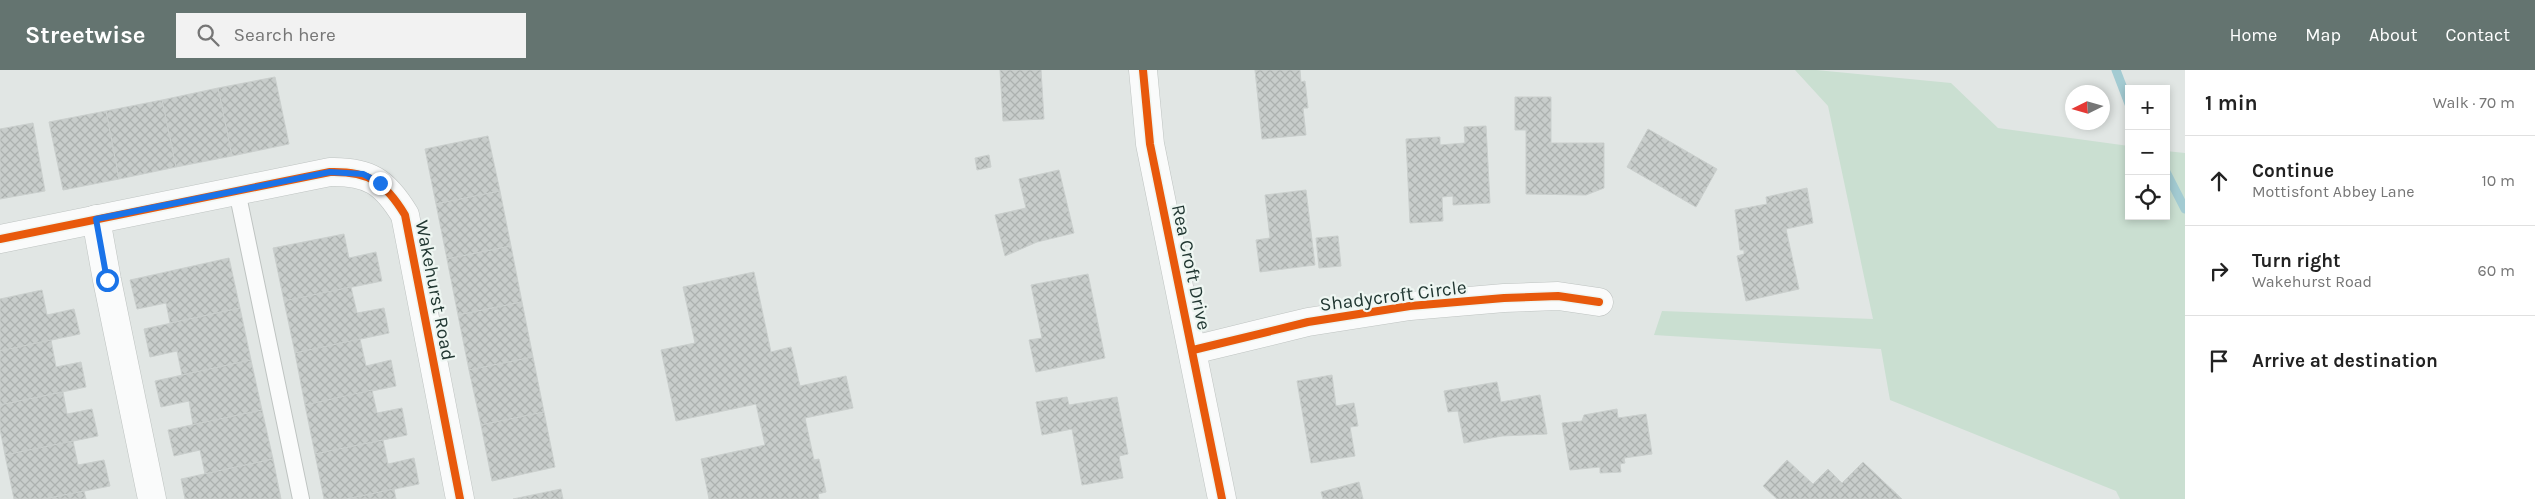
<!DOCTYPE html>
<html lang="en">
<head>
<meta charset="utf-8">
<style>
	body { margin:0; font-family:Karla,sans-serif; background:#f2f2f2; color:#222 }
	.controls { position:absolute; right:15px; top:15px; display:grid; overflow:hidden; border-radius:0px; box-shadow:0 2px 8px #0003 }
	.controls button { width:45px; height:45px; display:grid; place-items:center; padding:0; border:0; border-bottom:1px solid #e0e0e0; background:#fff; color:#222; font:25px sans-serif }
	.compass { position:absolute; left:2065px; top:15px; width:45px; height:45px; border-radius:50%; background:#fff; box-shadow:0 2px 8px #0003; rotate:265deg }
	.stop { position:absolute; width:15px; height:15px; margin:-11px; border:4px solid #1a73e8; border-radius:50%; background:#fff }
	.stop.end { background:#1a73e8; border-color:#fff; box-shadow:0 1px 5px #0008 }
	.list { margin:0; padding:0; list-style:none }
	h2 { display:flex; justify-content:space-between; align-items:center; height:65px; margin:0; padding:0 20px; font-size:21px }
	h2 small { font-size:16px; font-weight:400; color:#767676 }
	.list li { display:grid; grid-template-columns:32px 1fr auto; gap:15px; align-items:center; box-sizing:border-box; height:90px; padding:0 20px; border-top:1px solid #e0e0e0 }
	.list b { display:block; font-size:19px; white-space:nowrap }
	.list p { margin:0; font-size:16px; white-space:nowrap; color:#767676 }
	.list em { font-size:16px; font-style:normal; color:#767676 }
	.icon { flex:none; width:28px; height:28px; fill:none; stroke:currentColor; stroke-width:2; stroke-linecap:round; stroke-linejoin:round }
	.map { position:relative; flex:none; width:2185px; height:429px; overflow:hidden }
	header { display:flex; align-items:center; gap:30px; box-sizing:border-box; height:70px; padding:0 25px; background:#647470; color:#fff }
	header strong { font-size:24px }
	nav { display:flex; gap:28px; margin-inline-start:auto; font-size:18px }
	.search { width:350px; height:45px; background:#f2f2f2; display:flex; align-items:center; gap:12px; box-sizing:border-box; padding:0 18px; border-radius:0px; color:#767676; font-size:19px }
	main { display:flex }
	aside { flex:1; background:#fff }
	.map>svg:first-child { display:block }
	.grass { fill:#cadfd1 }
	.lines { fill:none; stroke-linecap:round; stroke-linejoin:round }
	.stream { stroke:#a3cbd2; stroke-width:9 }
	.building { fill:url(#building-cross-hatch); stroke:#cacfcd }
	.lane-casing { stroke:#bec3c1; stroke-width:18 }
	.street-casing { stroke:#bec3c1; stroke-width:29 }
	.lane { stroke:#fafbfb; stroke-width:16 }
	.street { stroke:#fafbfb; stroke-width:28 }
	.cycleway-casing { stroke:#eef6f2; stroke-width:11 }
	.cycleway { stroke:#e8590c; stroke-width:8 }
	.route { stroke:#1a73e8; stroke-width:6 }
	.labels { text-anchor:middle; stroke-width:4.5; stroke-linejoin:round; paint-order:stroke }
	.street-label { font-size:19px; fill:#213732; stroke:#eef6f2 }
</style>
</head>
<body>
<header>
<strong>Streetwise</strong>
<div class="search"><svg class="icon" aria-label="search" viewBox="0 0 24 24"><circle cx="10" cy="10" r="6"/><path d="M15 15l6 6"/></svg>Search here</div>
<nav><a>Home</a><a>Map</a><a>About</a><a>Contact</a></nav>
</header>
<main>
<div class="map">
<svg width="2185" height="429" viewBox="0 0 2185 429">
	<defs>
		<pattern id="building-cross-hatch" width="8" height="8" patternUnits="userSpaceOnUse" patternTransform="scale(1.25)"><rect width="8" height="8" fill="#c8cdcb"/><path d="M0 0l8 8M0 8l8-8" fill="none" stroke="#acb1af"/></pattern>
	</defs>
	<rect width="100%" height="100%" fill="#e1e6e4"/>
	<polygon class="grass" points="1795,0 1816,0 1951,13 1998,58 2129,76 2129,146 2166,146 2166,81 2185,83 2185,429 2120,429 2116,421 1890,330 1881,279 1654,265 1662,241 1873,249 1828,36"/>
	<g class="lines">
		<g class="stream">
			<polyline points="2116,0 2129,34"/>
			<polyline points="2166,102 2185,139"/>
		</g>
	</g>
	<g class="building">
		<polygon points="1000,0 1041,0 1044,49 1003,51"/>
		<polygon points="1255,0 1300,0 1301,12 1305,11 1308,38 1303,38 1306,65 1262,69"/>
		<polygon points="275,7 289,74 232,86 218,18"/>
		<polygon points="218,18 232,86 176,97 162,30"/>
		<polygon points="1515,27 1551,27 1551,73 1604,73 1604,118 1586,125 1526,124 1526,60 1515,60"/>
		<polygon points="162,30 176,97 119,109 106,41"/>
		<polygon points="106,41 119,109 63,120 49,52"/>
		<polygon points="33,53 45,121 0,129 0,59"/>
		<polygon points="1486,56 1490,133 1453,135 1453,126 1442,127 1443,151 1410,153 1406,69 1440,67 1440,75 1465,73 1464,57"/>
		<polygon points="1648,59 1717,99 1696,137 1627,97"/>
		<polygon points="488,66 500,121 436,134 425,79"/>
		<polygon points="989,85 991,97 977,100 975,88"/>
		<polygon points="1059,100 1074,163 1037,172 1005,186 995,145 1026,138 1019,109"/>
		<polygon points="1807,118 1813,153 1786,159 1799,219 1746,231 1737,186 1744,184 1744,180 1740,180 1735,140 1767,134 1766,127"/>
		<polygon points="1306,120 1315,195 1260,202 1256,170 1270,168 1265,125"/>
		<polygon points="500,121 511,176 447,189 436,134"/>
		<polygon points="344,164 349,188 376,182 382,211 284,231 273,178"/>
		<polygon points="1338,166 1341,196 1319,198 1316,168"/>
		<polygon points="511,176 522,232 458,245 447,189"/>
		<polygon points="229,188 240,238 170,253 166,233 137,239 130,210"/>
		<polygon points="754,202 771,282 791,277 800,316 846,306 853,338 805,348 814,390 819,389 826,422 818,424 819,429 709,429 701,389 765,375 756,334 676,351 661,280 695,273 683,217"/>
		<polygon points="1088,204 1105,288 1036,302 1029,270 1042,268 1031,215"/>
		<polygon points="351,217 357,243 384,238 389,263 295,283 284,231"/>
		<polygon points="42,220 47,245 74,239 80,264 0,281 0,229"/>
		<polygon points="522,232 533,287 469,300 458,245"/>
		<polygon points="240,238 251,290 182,305 177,281 150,287 144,259"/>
		<polygon points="360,269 366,296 391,290 396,316 305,335 295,283"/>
		<polygon points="51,270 56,297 81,292 86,317 0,335 0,281"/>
		<polygon points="533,287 544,342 481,355 469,300"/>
		<polygon points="251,290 262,340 193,355 189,331 161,337 155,311"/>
		<polygon points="1332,305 1336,336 1354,333 1358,356 1350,357 1355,386 1311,393 1297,311"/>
		<polygon points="1497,312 1501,332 1540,325 1547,364 1502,366 1464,373 1458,341 1448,342 1444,321"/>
		<polygon points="372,320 377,343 402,338 407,365 315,384 305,335"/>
		<polygon points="63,322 67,344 92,339 98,366 5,385 0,359 0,335"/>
		<polygon points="1067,327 1069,335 1117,327 1128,384 1119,386 1123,408 1082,415 1072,359 1042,365 1036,332"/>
		<polygon points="1617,339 1618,348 1646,344 1652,384 1624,388 1625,393 1620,394 1621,402 1600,403 1600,397 1570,400 1562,353 1582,351 1584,345"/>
		<polygon points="262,340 273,389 205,404 200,380 174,386 168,360"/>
		<polygon points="544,342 555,397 492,411 481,355"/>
		<polygon points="383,370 388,394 414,388 419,414 347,429 324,429 315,384"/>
		<polygon points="73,371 78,395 104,390 110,416 44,429 14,429 5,385"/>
		<polygon points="273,389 281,429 185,429 181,409"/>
		<polygon points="1787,390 1813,414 1828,399 1842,413 1863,392 1902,429 1777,429 1763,416"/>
		<polygon points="1359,412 1363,429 1323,429 1321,422"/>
		<polygon points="394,419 396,429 347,429"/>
		<polygon points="561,419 563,429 513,429"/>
		<polygon points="84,421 86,429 44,429"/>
	</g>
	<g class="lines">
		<g class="lane-casing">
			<polyline id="lane" points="237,121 301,429"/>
		</g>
		<g class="street-casing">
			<g id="street">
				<polyline points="1143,0 1150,74 1222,429"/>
				<polyline points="96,149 107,210 152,429"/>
				<path d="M0,169l330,-67c39,-1 55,10 75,43l55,284"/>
				<polyline points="1193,280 1308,252 1410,236 1504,228 1558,226 1599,232"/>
			</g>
		</g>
		<use href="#lane" class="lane"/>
		<use href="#street" class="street"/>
		<g class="cycleway-casing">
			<g id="cycleway">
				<polyline points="1143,0 1150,74 1222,429"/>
				<path d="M0,169l330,-67c39,-1 55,10 75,43l55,284"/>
				<polyline points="1193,280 1308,252 1410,236 1504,228 1558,226 1599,232"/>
			</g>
		</g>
		<use href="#cycleway" class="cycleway"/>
	</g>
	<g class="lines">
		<polyline class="route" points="107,210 96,149 330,102 363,104 380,113"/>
	</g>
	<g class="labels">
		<g class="street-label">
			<text transform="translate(1192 197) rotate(78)" y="7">Rea Croft Drive</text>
			<text transform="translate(436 220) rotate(79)" y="7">Wakehurst Road</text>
			<text transform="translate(1393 225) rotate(-7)" y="7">Shadycroft Circle</text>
		</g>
	</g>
</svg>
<div class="controls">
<button>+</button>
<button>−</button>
<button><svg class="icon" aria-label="locate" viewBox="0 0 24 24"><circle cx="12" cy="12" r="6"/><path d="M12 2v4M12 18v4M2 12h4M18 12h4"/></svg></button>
</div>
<svg class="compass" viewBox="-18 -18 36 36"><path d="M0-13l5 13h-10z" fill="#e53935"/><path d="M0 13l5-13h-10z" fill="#767676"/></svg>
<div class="stop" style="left:107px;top:210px"></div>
<div class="stop end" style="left:380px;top:113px"></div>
</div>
<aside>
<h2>1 min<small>Walk · 70 m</small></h2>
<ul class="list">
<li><svg class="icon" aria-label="ahead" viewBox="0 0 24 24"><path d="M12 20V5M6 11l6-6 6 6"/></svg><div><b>Continue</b><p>Mottisfont Abbey Lane</p></div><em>10 m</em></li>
<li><svg class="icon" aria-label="right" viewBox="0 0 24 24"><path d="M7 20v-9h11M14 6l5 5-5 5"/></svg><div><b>Turn right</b><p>Wakehurst Road</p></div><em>60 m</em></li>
<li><svg class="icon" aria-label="arrive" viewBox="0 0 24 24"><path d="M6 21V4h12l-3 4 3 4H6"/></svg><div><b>Arrive at destination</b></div></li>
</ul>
</aside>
</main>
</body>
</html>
